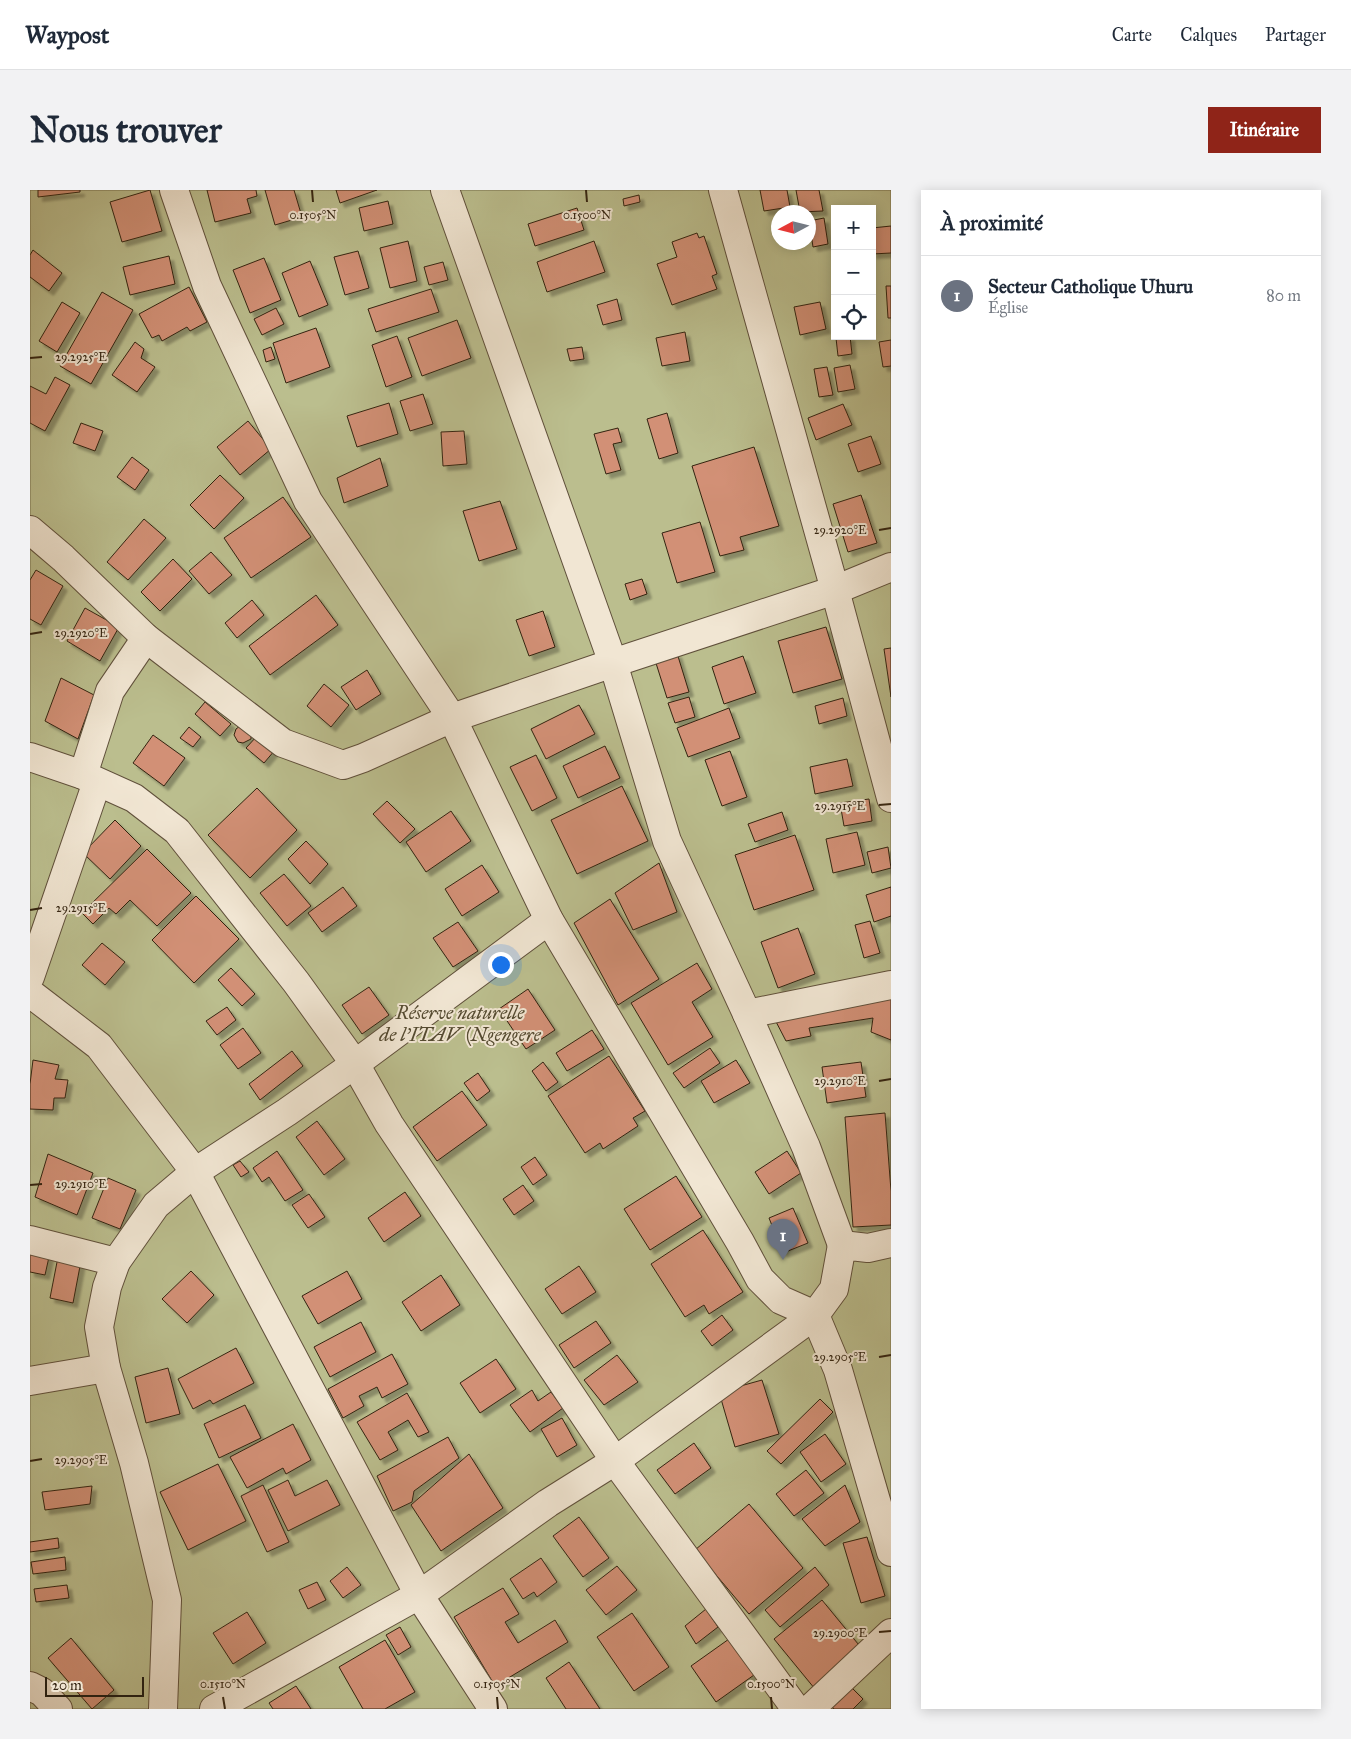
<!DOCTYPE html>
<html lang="fr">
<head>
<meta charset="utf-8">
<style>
	body { margin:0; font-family:"IM FELL Great Primer",serif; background:#f2f2f3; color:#1f2937 }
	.controls { position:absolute; right:15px; top:15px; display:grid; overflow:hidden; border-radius:0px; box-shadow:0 2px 12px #0003 }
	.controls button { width:45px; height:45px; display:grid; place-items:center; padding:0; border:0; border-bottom:1px solid #e0e1e3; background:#fff; color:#1f2937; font:25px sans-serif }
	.compass { position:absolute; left:741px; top:15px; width:45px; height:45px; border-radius:50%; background:#fff; box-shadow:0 2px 12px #0003; rotate:263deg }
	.scale { position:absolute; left:15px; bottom:12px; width:99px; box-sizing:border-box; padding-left:5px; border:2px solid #322310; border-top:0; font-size:14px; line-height:18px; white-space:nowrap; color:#322310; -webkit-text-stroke:4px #f1e6d3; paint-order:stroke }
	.you { position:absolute; left:470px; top:774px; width:18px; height:18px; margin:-12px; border:4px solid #fff; border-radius:50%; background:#1a73e8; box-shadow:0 0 0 8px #1a73e833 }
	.badge { display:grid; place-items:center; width:32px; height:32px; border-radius:50%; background:#8f2418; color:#fff; font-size:16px; font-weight:700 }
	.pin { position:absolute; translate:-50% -41px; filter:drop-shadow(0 1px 2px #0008) }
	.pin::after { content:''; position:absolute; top:26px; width:18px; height:15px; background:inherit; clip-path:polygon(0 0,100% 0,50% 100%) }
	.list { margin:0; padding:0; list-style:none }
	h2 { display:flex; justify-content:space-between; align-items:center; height:65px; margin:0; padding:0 20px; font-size:21px }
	h2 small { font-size:16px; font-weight:400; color:#747a83 }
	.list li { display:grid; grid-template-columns:32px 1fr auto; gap:15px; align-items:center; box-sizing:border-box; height:80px; padding:0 20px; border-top:1px solid #e0e1e3 }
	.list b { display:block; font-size:19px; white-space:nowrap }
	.list p { margin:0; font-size:16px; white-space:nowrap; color:#747a83 }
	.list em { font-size:16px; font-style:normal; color:#747a83 }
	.icon { flex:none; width:28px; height:28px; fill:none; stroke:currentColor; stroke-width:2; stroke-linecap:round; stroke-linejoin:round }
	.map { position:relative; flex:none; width:861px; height:1519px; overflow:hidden; border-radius:0px }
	header { display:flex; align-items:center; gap:30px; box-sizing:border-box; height:70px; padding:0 25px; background:#fff; border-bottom:1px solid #e0e1e3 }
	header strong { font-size:24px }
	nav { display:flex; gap:28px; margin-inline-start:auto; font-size:18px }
	.intro { display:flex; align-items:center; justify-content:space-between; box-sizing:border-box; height:120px; padding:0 30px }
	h1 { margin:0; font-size:35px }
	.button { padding:12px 22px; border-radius:0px; background:#8f2418; color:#fff; font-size:18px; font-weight:700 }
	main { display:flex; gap:30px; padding:0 30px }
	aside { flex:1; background:#fff; border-radius:0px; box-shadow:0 2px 12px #0003 }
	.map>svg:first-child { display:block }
	.green { fill:#bbbe8e; stroke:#76704f; fill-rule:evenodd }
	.building { fill:#d29076; stroke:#322310; filter:url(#shadow) }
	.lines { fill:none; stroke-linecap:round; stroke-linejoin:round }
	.street-casing { stroke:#60503b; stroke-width:30 }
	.street { stroke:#f1e6d3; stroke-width:28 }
	.ticks { fill:none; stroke:#322310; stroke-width:2 }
	.labels { text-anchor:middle; stroke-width:4; stroke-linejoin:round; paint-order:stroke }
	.park-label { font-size:19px; font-style:italic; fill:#544a30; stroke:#f1e6d3 }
	.ticks-label { font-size:12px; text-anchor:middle; fill:#322310; stroke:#f1e6d3; stroke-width:4; stroke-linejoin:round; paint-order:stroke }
</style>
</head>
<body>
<header>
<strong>Waypost</strong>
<nav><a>Carte</a><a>Calques</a><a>Partager</a></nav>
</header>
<div class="intro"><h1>Nous trouver</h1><a class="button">Itinéraire</a></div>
<main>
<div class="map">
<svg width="861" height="1519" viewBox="0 0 861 1519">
	<defs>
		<filter id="shadow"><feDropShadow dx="4.5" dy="4.5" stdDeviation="1" flood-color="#0004"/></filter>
	</defs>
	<rect width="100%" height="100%" fill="#ead8bc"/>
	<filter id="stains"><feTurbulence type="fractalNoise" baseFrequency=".004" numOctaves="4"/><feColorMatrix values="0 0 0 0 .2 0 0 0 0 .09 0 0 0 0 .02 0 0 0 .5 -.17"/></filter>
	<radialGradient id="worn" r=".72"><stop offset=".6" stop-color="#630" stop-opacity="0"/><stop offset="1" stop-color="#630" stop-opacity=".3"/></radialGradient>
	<path class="green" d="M0,0h861v1519h-861zM805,19h37v127h-37zM748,22h30v30h-30z"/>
	<g class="building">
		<polygon points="8,0 50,0 50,2 8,7"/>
		<polygon points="120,0 132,41 92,52 80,12"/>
		<polygon points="177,0 226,0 227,6 217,9 221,23 185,32"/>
		<polygon points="235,0 264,0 272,27 245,35"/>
		<polygon points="306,0 347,0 310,13"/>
		<polygon points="730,0 757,0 760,17 734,21"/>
		<polygon points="766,0 789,0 793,21 770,22"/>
		<polygon points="609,5 610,12 594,16 593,9"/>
		<polygon points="358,11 363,34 334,41 329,18"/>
		<polygon points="547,18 554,40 505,56 498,34"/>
		<polygon points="794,28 798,54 783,57 779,31"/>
		<polygon points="861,36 861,63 842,64 842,38"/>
		<polygon points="667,43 669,48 674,46 687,84 682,86 687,99 642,115 627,74 647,67 642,52"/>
		<polygon points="378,51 387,91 360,98 350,58"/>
		<polygon points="564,51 575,82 517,102 507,72"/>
		<polygon points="3,60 32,83 19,101 0,87 0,65"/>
		<polygon points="328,61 339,98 315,105 304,67"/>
		<polygon points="139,66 145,94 100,105 93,77"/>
		<polygon points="234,68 251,110 220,123 203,80"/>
		<polygon points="280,71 298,115 269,127 252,83"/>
		<polygon points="413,72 418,90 399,95 394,77"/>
		<polygon points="856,96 861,96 861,128 858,128"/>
		<polygon points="159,97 177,132 160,141 157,137 132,151 129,145 122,148 109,124"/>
		<polygon points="401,99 409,122 346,142 338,119"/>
		<polygon points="72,102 103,120 61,194 30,176"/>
		<polygon points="587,109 592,130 573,135 567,115"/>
		<polygon points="32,112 50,123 27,162 9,151"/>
		<polygon points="790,112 796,139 770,145 764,117"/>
		<polygon points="246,118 254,134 232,145 224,129"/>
		<polygon points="427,130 441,168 392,186 378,148"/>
		<polygon points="286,138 300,177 256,193 243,153"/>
		<polygon points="655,142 660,171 632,176 626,148"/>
		<polygon points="367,146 382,187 356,197 342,155"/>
		<polygon points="820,146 822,164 808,166 806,148"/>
		<polygon points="861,150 861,176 853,177 849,152"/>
		<polygon points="105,152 114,159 111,168 125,177 107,202 82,185"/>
		<polygon points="241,157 245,169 236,172 233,160"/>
		<polygon points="552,157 554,169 540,171 537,159"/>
		<polygon points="820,175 825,199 808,202 804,178"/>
		<polygon points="797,177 803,205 789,207 784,179"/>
		<polygon points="25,187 40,195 15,241 0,233 0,196 16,204"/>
		<polygon points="393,204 403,234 380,241 370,211"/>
		<polygon points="359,213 368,244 327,257 317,226"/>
		<polygon points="813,214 822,235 786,250 778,228"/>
		<polygon points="637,223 648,263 629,269 617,229"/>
		<polygon points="218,231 241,259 210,285 187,257"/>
		<polygon points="51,233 73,241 65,261 43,253"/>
		<polygon points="588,238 592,252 583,254 591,280 576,284 564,244"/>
		<polygon points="434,241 437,274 413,276 411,242"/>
		<polygon points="841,246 851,274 828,282 818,254"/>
		<polygon points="724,257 749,336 710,347 714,360 690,366 662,276"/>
		<polygon points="102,267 119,280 105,300 87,287"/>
		<polygon points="350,268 358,296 314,313 307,288"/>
		<polygon points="190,285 214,308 184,339 160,315"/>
		<polygon points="831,305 847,353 818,362 803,314"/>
		<polygon points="253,307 281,347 221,388 194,348"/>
		<polygon points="470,311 487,359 449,371 433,321"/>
		<polygon points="114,329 136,348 98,390 77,372"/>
		<polygon points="670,332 685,382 647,393 632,343"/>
		<polygon points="181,362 202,385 179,404 159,381"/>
		<polygon points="143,369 162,389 130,421 111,402"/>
		<polygon points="6,380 33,396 11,435 0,429 0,390"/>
		<polygon points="612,389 617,404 600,410 595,394"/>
		<polygon points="286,405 308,435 240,485 219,456"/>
		<polygon points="222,410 234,425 207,448 195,433"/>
		<polygon points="55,418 89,437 70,471 37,451"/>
		<polygon points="513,421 525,457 499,466 486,430"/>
		<polygon points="796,437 812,489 763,503 748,451"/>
		<polygon points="861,458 861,507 854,459"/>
		<polygon points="647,463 659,502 637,508 625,470"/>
		<polygon points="713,466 726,503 694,514 682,477"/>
		<polygon points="337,480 351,504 326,520 311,497"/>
		<polygon points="31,488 64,505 48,549 15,531"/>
		<polygon points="294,494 319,515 301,537 277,516"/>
		<polygon points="659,507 665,527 645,533 638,513"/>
		<polygon points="813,508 817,526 789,534 785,516"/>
		<polygon points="175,512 201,534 190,546 165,524"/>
		<polygon points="549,515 565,544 516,569 501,539"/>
		<polygon points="699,518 710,548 658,567 647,538"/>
		<polygon points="210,536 221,546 221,549 213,553 208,552 204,545 206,539"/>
		<polygon points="159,537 171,547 163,557 150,548"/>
		<polygon points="123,545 155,568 134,596 103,573"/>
		<polygon points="227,546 245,560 234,573 216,558"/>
		<polygon points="575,556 590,588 548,608 533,576"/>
		<polygon points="700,561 717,607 692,616 675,570"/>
		<polygon points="506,565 527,608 502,621 480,577"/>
		<polygon points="817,569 823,596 785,604 780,577"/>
		<polygon points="592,596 618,651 547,684 521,630"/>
		<polygon points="227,598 267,640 220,688 178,645"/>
		<polygon points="839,609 842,631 814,636 810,613"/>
		<polygon points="357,611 385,639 370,653 343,624"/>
		<polygon points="421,621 441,651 396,682 376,652"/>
		<polygon points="752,622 758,640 725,652 718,634"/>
		<polygon points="85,630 111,656 80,689 53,663"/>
		<polygon points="827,642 835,675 803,683 796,649"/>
		<polygon points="765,645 784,700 724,720 705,665"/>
		<polygon points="276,651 298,674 280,694 258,669"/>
		<polygon points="858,657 861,678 842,683 837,662"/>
		<polygon points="117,659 161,703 127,736 100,710 86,724 79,718 63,734 52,723"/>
		<polygon points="629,673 647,722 603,740 585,703"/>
		<polygon points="452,675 469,702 432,726 415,699"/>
		<polygon points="254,684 281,716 257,736 230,703"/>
		<polygon points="313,697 327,716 292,742 278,723"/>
		<polygon points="861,697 861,726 844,732 836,705"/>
		<polygon points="166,706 209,749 164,793 122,750"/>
		<polygon points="580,709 629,789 588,815 544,733"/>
		<polygon points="840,731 850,763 834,768 825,735"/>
		<polygon points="428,732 448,761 423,777 403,748"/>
		<polygon points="768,738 785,784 748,798 731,752"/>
		<polygon points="72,753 95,772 75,795 52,775"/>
		<polygon points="667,773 682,799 662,812 683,847 638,875 601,813"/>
		<polygon points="201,778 225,804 212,816 188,790"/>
		<polygon points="339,797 359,825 332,844 312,815"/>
		<polygon points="498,799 525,840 496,859 469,819"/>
		<polygon points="861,807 861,850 841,842 843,828 779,838 781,846 756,851 742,824"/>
		<polygon points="197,817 206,830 187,845 176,831"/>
		<polygon points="213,838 231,863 208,879 190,855"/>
		<polygon points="562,840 574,859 537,881 526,863"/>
		<polygon points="680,858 690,873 654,898 643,883"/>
		<polygon points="262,861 273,876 230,910 219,894"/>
		<polygon points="579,866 615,921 603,928 608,936 573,959 570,953 555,963 518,906"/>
		<polygon points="3,870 29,875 25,889 38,890 35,908 24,908 23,920 0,919 0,894"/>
		<polygon points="706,870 720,893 684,913 671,891"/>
		<polygon points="513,872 528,892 516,901 502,881"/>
		<polygon points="831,872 836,907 797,913 792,877"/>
		<polygon points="448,883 460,901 447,911 434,893"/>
		<polygon points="432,901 457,935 407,971 383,937"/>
		<polygon points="855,923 861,1001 861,1035 823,1037 815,927"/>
		<polygon points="287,931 315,969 294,985 266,947"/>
		<polygon points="247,961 273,1000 255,1011 239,987 232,992 223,978"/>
		<polygon points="757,961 771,983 739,1004 725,982"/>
		<polygon points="18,964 63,983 47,1025 5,1007"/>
		<polygon points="505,967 517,985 503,995 491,977"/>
		<polygon points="210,971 219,982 211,987 203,975"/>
		<polygon points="646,986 672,1027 620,1060 594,1019"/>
		<polygon points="78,988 106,1000 90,1039 62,1028"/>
		<polygon points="493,995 504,1011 484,1025 473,1009"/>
		<polygon points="375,1002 391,1026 354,1052 338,1028"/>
		<polygon points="279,1004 295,1027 278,1038 262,1015"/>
		<polygon points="763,1018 778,1053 753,1063 739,1028"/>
		<polygon points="673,1040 713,1102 679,1124 674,1115 655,1127 621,1074"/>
		<polygon points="0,1054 21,1058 15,1085 0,1082"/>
		<polygon points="28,1067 51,1071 43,1113 20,1108"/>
		<polygon points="549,1076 566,1102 532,1124 515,1099"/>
		<polygon points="161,1081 184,1105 157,1133 132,1109"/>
		<polygon points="317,1081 332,1109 288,1134 272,1106"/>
		<polygon points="411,1085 430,1115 391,1141 372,1112"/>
		<polygon points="692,1125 703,1140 682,1156 671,1141"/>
		<polygon points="566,1131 581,1153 544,1178 529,1155"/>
		<polygon points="331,1132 346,1162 300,1187 284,1157"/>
		<polygon points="206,1158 224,1193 183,1214 180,1210 163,1219 148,1189"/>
		<polygon points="362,1164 378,1194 352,1208 347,1197 329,1206 334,1216 313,1228 298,1199"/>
		<polygon points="587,1165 608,1192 574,1215 554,1190"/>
		<polygon points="466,1169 486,1199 450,1223 430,1193"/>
		<polygon points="138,1178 150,1224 116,1233 105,1187"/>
		<polygon points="732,1190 749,1244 705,1257 689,1202"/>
		<polygon points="502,1200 508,1211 521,1202 533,1218 500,1242 480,1215"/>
		<polygon points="377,1203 399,1242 388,1247 378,1230 358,1242 368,1260 350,1270 327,1232"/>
		<polygon points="790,1209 803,1222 751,1274 737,1261"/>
		<polygon points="215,1215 231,1248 189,1268 174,1234"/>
		<polygon points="532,1228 547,1255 527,1267 511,1239"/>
		<polygon points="263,1234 281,1270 256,1284 253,1278 217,1298 200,1267"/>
		<polygon points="795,1244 816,1274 791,1292 770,1262"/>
		<polygon points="418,1247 429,1268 384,1301 382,1312 363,1321 347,1286"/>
		<polygon points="664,1253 681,1278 645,1304 627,1280"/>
		<polygon points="439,1264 473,1318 411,1361 381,1315"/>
		<polygon points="188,1274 216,1331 158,1360 130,1302"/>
		<polygon points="776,1280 794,1303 764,1326 746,1304"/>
		<polygon points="258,1290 265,1306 297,1290 310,1315 258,1341 238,1300"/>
		<polygon points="233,1295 259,1352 237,1362 211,1306"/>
		<polygon points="815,1295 830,1332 795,1356 772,1329"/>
		<polygon points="62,1296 60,1314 15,1320 12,1302"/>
		<polygon points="719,1314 773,1378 719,1424 665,1360"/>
		<polygon points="549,1327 579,1368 553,1387 523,1346"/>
		<polygon points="837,1347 855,1406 831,1413 813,1353"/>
		<polygon points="28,1348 29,1358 0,1362 0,1352"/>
		<polygon points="35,1367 36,1380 3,1384 1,1372"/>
		<polygon points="511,1368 527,1392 507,1407 504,1402 493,1409 480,1389"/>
		<polygon points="587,1376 607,1400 576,1425 556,1400"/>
		<polygon points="317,1377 331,1395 313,1408 300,1391"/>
		<polygon points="785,1377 799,1395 750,1437 735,1420"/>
		<polygon points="287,1392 296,1410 278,1419 269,1400"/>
		<polygon points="37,1395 39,1408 6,1412 4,1399"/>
		<polygon points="473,1398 489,1424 475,1432 488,1453 525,1430 538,1452 465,1496 424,1427"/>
		<polygon points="792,1410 833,1460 785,1499 744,1449"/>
		<polygon points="676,1419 688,1437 666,1454 655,1436"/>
		<polygon points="217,1422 236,1453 203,1474 183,1443"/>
		<polygon points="602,1423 639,1477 604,1501 567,1447"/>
		<polygon points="370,1437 381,1457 368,1465 356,1445"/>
		<polygon points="41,1448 84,1500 62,1519 18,1468"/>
		<polygon points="699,1449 724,1485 686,1512 661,1476"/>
		<polygon points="355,1450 385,1502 355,1519 333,1519 309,1477"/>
		<polygon points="539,1472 570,1519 536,1519 516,1488"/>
		<polygon points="816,1492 833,1509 823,1519 804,1519 796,1510"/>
		<polygon points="266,1496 281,1519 243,1519 239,1513"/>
	</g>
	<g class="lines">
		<g class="street-casing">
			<g id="street">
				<polyline points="144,0 177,96 278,311 422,528 519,730 710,1052 730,1089 751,1110 785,1125 808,1180 861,1362"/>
				<polyline points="415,0 583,473 637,651 717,824 776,957 812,1055"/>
				<polyline points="693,0 805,400 861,608"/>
				<polyline points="0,340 33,368 116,448 253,553 313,575 333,568 422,528 583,473 805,400 861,377"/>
				<polyline points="0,567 53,585 104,608 147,641 266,792 325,874 359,934 585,1271 766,1519"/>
				<polyline points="53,585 80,501 116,448"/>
				<polyline points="0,787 67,592"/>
				<polyline points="0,803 69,856 165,982 389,1405 463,1519"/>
				<polyline points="717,824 861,795"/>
				<polyline points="0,1050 86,1072"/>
				<polyline points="0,1191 76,1178"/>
				<polyline points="0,1496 12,1502 28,1519"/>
				<polyline points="133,1519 137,1410 104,1273 76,1178 69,1137 77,1097 86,1072 126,1015 165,982 257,922 325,874 519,730"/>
				<polyline points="184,1519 389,1405 518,1313 585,1271 785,1125 804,1099 812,1055 838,1058 861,1053"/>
				<polyline points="780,1519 861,1443"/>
			</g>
		</g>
		<use href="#street" class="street"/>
	</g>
	<path class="ticks" d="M282,0l1,12M556,0l1,12M0,168l12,-1M849,340l12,-2M0,444l12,-2M849,615l12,-1M0,720l12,-2M849,891l12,-2M0,995l12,-1M849,1167l12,-2M0,1271l12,-2M849,1442l12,-1M193,1507l2,12M467,1507l1,12M741,1507l1,12"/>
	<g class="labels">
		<g class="park-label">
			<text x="430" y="829">Réserve naturelle<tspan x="430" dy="22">de l'ITAV (Ngengere</tspan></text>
		</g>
	</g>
	<g class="ticks-label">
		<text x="283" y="29">0.1505°N</text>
		<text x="557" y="29">0.1500°N</text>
		<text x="51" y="171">29.2925°E</text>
		<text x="810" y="344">29.2920°E</text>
		<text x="51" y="447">29.2920°E</text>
		<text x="810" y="620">29.2915°E</text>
		<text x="51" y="722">29.2915°E</text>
		<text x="810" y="895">29.2910°E</text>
		<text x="51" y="998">29.2910°E</text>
		<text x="810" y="1171">29.2905°E</text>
		<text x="51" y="1274">29.2905°E</text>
		<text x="810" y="1447">29.2900°E</text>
		<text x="193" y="1498">0.1510°N</text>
		<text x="467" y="1498">0.1505°N</text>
		<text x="741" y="1498">0.1500°N</text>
	</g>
	<rect width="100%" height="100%" filter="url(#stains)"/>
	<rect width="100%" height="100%" fill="url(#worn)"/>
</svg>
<div class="controls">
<button>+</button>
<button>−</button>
<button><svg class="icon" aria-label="locate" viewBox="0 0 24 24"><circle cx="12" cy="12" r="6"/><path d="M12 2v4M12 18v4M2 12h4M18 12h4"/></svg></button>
</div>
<svg class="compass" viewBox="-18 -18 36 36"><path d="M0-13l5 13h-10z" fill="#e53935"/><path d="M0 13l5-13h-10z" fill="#747a83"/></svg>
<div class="scale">20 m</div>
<div class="you"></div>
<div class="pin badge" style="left:753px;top:1070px;background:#6b7280">1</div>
</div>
<aside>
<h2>À proximité<small></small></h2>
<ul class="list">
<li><span class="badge" style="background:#6b7280">1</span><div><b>Secteur Catholique Uhuru</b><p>Église</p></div><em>80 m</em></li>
</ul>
</aside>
</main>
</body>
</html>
